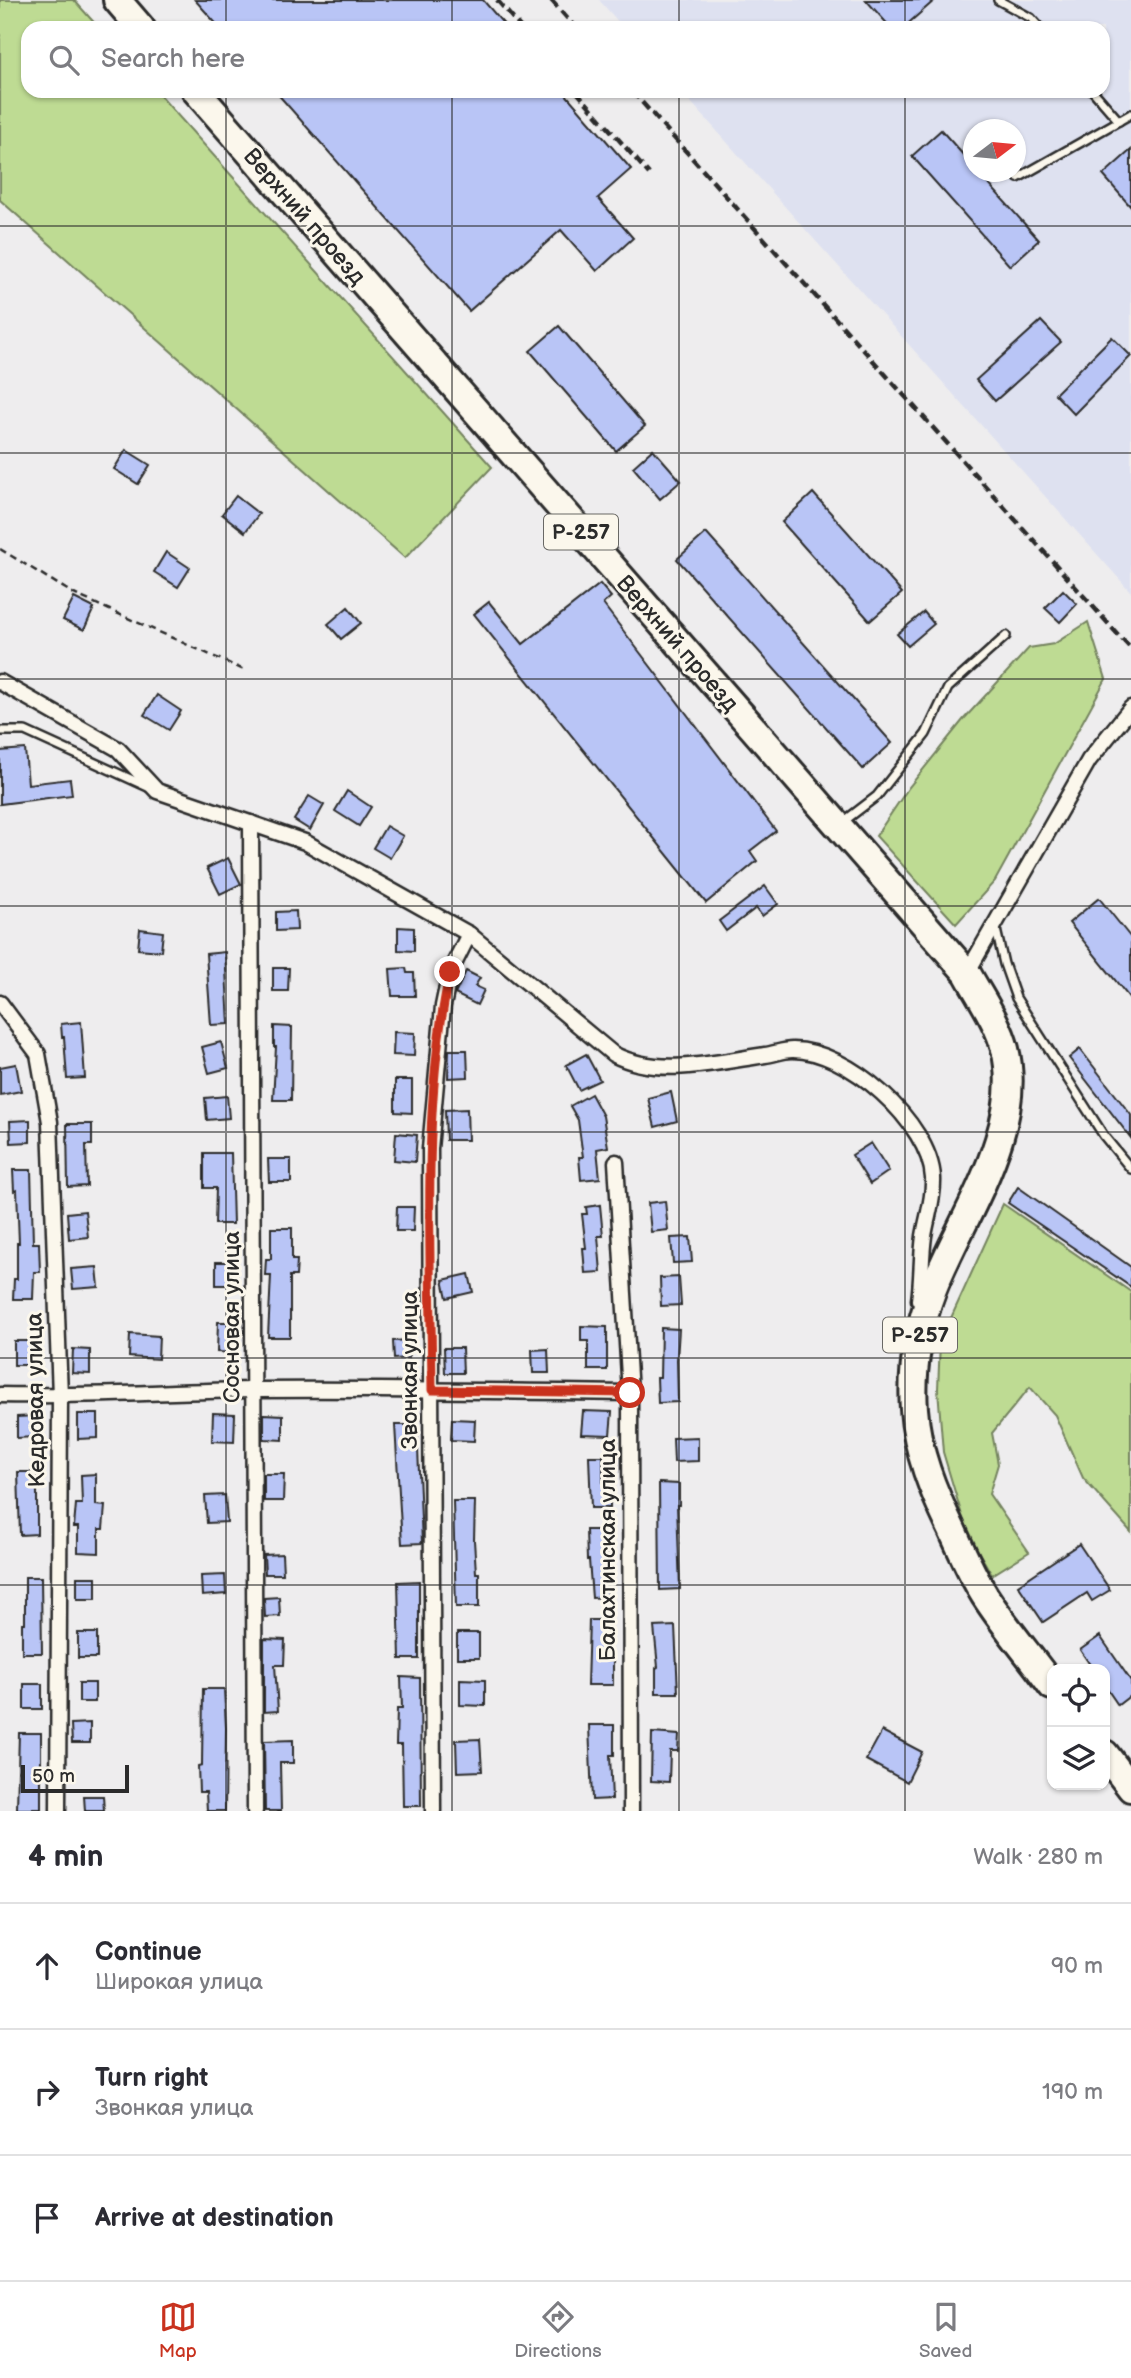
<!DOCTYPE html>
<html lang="en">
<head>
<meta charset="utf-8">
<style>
	body { margin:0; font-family:"Balsamiq Sans",sans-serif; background:#f2f2f3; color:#2b2b33 }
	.controls { position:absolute; right:21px; bottom:21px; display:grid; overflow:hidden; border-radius:14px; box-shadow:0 2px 5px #0004 }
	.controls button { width:63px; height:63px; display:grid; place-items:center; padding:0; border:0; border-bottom:2px solid #e1e1e2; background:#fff; color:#2b2b33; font:35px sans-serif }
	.compass { position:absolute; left:963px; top:119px; width:63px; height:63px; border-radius:50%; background:#fff; box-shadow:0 2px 5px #0004; rotate:74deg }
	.scale { position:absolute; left:21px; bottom:18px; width:108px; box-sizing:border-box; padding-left:7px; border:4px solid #2b2b2b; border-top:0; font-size:19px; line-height:24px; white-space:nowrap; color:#2b2b2b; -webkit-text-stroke:5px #fbf7ec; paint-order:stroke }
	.stop { position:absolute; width:21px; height:21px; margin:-16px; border:5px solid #c8321e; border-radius:50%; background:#fff }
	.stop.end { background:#c8321e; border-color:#fff; box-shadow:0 2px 7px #0008 }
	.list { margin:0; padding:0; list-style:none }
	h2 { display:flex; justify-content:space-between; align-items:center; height:91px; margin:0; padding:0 28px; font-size:30px }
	h2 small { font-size:23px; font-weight:400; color:#7c7c81 }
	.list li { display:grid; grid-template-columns:46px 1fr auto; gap:21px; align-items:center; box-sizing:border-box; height:126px; padding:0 28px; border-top:2px solid #e1e1e2 }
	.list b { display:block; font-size:26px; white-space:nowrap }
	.list p { margin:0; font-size:23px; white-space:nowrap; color:#7c7c81 }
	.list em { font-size:23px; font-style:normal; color:#7c7c81 }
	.icon { flex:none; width:38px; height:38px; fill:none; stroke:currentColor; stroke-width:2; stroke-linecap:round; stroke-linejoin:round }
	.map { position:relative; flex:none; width:1131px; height:1811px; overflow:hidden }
	.search { position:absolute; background:#fff; box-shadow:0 2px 5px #0004; left:21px; right:21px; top:21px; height:77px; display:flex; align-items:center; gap:18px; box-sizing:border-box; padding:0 24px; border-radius:21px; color:#7c7c81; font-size:26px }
	.sheet { height:469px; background:#fff }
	nav { display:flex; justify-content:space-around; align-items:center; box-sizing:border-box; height:98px; border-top:2px solid #e1e1e2; background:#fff; font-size:19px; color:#7c7c81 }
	nav a { display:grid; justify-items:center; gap:4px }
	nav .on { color:#c8321e }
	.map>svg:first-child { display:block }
	.built { fill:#dee1f0; fill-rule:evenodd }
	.green { fill:#bedb93; stroke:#74835f; stroke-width:2 }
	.building { fill:#b9c5f6; stroke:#2b2b2b; stroke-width:2 }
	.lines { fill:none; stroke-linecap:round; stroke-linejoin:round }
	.lane-casing { stroke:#2b2b2b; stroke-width:12 }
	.street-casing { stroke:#2b2b2b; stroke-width:19 }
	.highway-casing { stroke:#2b2b2b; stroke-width:32 }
	.path { stroke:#2b2b2b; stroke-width:2.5; stroke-dasharray:7 5; stroke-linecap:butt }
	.lane { stroke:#fbf7ec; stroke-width:7 }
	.street { stroke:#fbf7ec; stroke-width:14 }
	.highway { stroke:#fbf7ec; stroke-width:26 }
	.rail { stroke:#2b2b2b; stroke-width:4.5; stroke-dasharray:10 5; stroke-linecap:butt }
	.route { stroke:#c8321e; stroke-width:9 }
	.grid { fill:none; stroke:#2b2b2b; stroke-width:2; stroke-opacity:0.55 }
	.labels { text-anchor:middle; stroke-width:6; stroke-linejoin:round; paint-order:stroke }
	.shield { fill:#fbf7ec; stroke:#696865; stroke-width:2 }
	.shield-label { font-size:21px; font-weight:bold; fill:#2b2b2b }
	.street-label { font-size:23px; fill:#2b2b2b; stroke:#fbf7ec }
</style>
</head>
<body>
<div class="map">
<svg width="1131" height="1811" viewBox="0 0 1131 1811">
	<rect width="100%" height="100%" fill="#eeedee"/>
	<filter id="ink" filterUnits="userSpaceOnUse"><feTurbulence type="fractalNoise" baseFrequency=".0143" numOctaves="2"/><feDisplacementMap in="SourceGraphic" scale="14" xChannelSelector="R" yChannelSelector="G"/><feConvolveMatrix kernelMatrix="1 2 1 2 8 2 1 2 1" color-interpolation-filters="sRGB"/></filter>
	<g filter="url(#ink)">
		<path class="built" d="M599,0h532v592l-450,-501h422v-63h-479zM974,130h42v42h-42z"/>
		<g class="green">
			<polygon points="0,0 74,0 99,28 28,28 28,91 156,91 492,467 405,558 0,200"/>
			<polygon points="1088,622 1106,679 995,881 956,924 876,836 909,787 963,720 1029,648 1054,644"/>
			<polygon points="1003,1204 1131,1292 1131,1532 1083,1478 1055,1415 1030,1387 992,1433 998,1464 989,1494 1029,1552 992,1575 967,1532 943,1452 938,1389 940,1342"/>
		</g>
		<g class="building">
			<polygon points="195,0 483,0 507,28 220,28"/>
			<polygon points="866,0 935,0 903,28 891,28"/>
			<polygon points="275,91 563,91 631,169 598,198 633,238 597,271 561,230 469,311"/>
			<polygon points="941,130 974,167 974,172 978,172 1039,240 1010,266 912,156"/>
			<polygon points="1131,150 1131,207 1103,175"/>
			<polygon points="1041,321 1061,342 995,401 976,380"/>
			<polygon points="559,326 645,426 616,451 530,351"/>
			<polygon points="1112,337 1131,356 1074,414 1055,394"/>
			<polygon points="653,449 681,481 660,499 633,467"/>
			<polygon points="126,450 150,465 138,484 114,469"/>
			<polygon points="813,493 902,593 870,621 782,522"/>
			<polygon points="236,496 259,514 245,532 222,514"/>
			<polygon points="706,533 892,743 863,769 677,559"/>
			<polygon points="166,552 190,568 178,587 154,572"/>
			<polygon points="600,584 611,597 603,604 776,831 750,851 757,861 706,903 474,614 489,602 523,644"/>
			<polygon points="1063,590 1077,604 1060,622 1045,608"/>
			<polygon points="74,598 94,608 84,630 63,620"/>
			<polygon points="348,607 361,623 341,639 328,624"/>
			<polygon points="924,612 934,624 908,646 897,634"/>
			<polygon points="157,695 181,711 169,730 144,715"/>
			<polygon points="25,749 28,784 70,779 72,795 0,804 0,751"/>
			<polygon points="347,791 371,807 359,826 335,811"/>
			<polygon points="309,796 324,805 310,830 294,820"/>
			<polygon points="386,826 403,836 390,858 373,848"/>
			<polygon points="228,858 241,884 220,894 207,868"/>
			<polygon points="765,886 778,904 762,916 756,908 726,931 719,921"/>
			<polygon points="1099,898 1131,938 1131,1000 1069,923"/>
			<polygon points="296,911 297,930 276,931 276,912"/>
			<polygon points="398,927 414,928 414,951 398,950"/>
			<polygon points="140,929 163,932 161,951 138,949"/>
			<polygon points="225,952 229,1024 211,1025 206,954"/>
			<polygon points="273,968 289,968 288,991 273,991"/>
			<polygon points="406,968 407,973 414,973 415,996 392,996 390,969"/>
			<polygon points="466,971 480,978 475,986 484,990 477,1005 455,994"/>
			<polygon points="81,1022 85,1078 67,1079 64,1037 62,1037 61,1024"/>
			<polygon points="274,1026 292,1027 291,1100 273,1100 276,1047 274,1047"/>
			<polygon points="394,1032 415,1033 414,1056 393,1055"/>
			<polygon points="221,1042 228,1068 209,1073 202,1047"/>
			<polygon points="1080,1049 1131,1115 1131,1138 1069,1058"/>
			<polygon points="449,1050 467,1050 468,1077 448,1078"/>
			<polygon points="586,1054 600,1080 579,1090 566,1065"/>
			<polygon points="16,1064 21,1091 0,1095 0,1067"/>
			<polygon points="395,1080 412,1080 412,1113 395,1112"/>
			<polygon points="671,1092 677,1121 655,1127 648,1098"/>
			<polygon points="591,1094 603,1116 608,1147 597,1149 600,1178 581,1180 579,1157 583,1157 578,1120 570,1106"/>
			<polygon points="227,1096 229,1118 207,1120 205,1098"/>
			<polygon points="467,1109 468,1140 446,1140 445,1110"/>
			<polygon points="30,1120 30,1142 11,1143 10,1121"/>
			<polygon points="67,1124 92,1124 92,1145 86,1145 87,1186 68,1187"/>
			<polygon points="396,1133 417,1135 415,1162 394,1160"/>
			<polygon points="871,1143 889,1171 870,1184 852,1155"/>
			<polygon points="204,1153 231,1153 233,1224 215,1224 216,1188 204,1188"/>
			<polygon points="268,1159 291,1159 291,1182 269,1182"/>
			<polygon points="13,1170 31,1170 33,1243 39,1243 40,1272 34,1272 33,1299 13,1299 14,1279 17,1279 17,1243 19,1243 17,1190 14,1191"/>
			<polygon points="1018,1187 1131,1267 1131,1287 1008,1203"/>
			<polygon points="665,1201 668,1230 651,1232 648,1203"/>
			<polygon points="600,1205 603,1236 598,1236 601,1272 585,1273 583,1248 586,1248 582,1214 587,1214 586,1207"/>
			<polygon points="397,1207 414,1207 413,1231 396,1231"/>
			<polygon points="85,1211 88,1237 69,1239 67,1213"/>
			<polygon points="271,1228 292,1228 292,1260 297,1260 296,1276 290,1276 290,1337 268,1337 271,1275 265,1275 266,1259 271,1259"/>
			<polygon points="690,1237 692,1262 673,1263 671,1238"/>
			<rect x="216" y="1262" width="21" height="23"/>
			<polygon points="97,1267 99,1287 73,1289 71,1269"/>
			<polygon points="469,1274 473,1292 447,1298 443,1280"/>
			<polygon points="679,1277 681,1305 661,1306 660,1278"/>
			<polygon points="218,1322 237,1322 236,1353 217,1352"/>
			<polygon points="581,1326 607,1327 607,1370 588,1370 588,1341 581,1341"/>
			<polygon points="661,1328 679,1329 677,1360 678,1402 658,1403 657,1378 660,1378"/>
			<polygon points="130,1334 159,1336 158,1359 129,1357"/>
			<polygon points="408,1340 409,1358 394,1359 393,1341"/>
			<rect x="14" y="1341" width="17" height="24"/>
			<polygon points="444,1348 462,1348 463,1373 445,1373"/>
			<polygon points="73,1349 90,1350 90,1374 72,1373"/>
			<polygon points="548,1349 549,1373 533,1373 532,1350"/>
			<polygon points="583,1411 612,1412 610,1435 581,1434"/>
			<polygon points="213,1413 235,1414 234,1442 212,1441"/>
			<polygon points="78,1414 98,1414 98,1438 78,1439"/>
			<polygon points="264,1414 283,1415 283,1440 264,1439"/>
			<polygon points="35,1416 35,1437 17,1438 17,1417"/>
			<polygon points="452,1419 475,1420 474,1441 451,1440"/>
			<polygon points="395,1425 417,1425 422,1543 402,1544"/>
			<polygon points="698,1437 698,1461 674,1462 673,1438"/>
			<polygon points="589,1456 603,1456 603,1482 610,1482 610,1508 591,1508"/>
			<polygon points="18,1472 37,1472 37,1534 20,1535"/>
			<polygon points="96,1474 96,1505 105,1506 103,1529 99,1529 99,1553 78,1552 78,1527 74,1527 76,1504 82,1504 81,1475"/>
			<polygon points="264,1474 284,1474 283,1501 264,1501"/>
			<polygon points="659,1483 679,1484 679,1505 677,1505 680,1589 660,1590"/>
			<polygon points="225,1495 227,1522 207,1523 205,1496"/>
			<polygon points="453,1501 475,1501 474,1540 476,1573 479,1573 479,1607 456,1607"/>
			<polygon points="586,1530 607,1530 608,1559 605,1559 608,1597 592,1598 589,1560 587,1560"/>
			<polygon points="1079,1544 1110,1590 1092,1601 1087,1593 1043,1622 1018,1585"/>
			<polygon points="282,1554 283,1574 265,1574 264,1555"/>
			<polygon points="225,1575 226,1594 202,1596 201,1576"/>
			<polygon points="25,1577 41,1577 42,1653 22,1653 22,1623 25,1623"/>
			<rect x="77" y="1577" width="19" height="22"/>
			<polygon points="419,1581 419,1659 400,1659 398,1582"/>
			<polygon points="279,1597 280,1616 265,1617 264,1598"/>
			<polygon points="589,1620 610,1620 608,1661 613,1661 613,1685 587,1685"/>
			<polygon points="675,1626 678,1693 656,1693 656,1668 658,1667 654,1627"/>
			<rect x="78" y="1633" width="19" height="25"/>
			<rect x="457" y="1633" width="22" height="25"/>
			<polygon points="1100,1636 1131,1681 1131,1695 1118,1705 1105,1686 1105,1669 1093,1669 1080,1650"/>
			<polygon points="264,1639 285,1640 284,1665 275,1665 278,1711 264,1712"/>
			<polygon points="401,1677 420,1678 421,1806 403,1806 402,1745 396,1745 397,1709 402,1709"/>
			<polygon points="460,1679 485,1680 485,1706 460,1705"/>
			<rect x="79" y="1683" width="16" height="19"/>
			<rect x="24" y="1684" width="18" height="25"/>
			<polygon points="203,1689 224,1689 226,1728 225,1811 207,1811 206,1792 199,1792 198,1766 202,1765"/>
			<polygon points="90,1723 90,1743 72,1743 71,1724"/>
			<polygon points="589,1725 614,1725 614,1755 610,1755 612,1799 592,1800"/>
			<polygon points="882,1731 922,1752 907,1782 866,1760"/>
			<polygon points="19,1733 41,1733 41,1809 17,1809"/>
			<polygon points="652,1733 679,1735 678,1751 670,1751 669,1782 651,1781"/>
			<polygon points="480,1739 482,1771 457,1772 456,1740"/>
			<polygon points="293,1740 293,1763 280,1763 281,1811 265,1811 264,1741"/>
			<polygon points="84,1796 103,1796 104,1811 85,1811"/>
		</g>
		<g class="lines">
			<g class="lane-casing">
				<g id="lane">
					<polyline points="998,0 1031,18 1040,28"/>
					<polyline points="1093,91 1119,121"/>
					<polyline points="1018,178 1131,114"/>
					<polyline points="0,731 25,731 148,787"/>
					<polyline points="843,822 877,796 926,734 948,688 1006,636"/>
					<polyline points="995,925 1004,964 1016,998 1104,1136 1131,1169"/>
				</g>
			</g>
			<g class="street-casing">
				<g id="street">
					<path d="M0,682l118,67 39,42 148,51 164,92 144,120c45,24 105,8 152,1 9,-1 18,-5 27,-5 55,-1 138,73 141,128 1,21 -6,39 -9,58 -3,22 -2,43 -5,64"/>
					<polyline points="251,823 255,1811"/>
					<polyline points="967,973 1089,760 1131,708"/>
					<polyline points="0,1003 38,1054 50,1122 60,1396 58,1811"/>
					<polyline points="616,1162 630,1393 631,1811"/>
					<path d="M0,1395c85,2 171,-4 256,-5 125,-1 249,1 374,3"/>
					<polyline points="433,1811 430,1149 443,1006 450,972 469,934"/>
				</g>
			</g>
			<g class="highway-casing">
				<g id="highway">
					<polyline points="117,0 141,28"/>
					<path d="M196,91l771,882c13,24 31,49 38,76 20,81 -44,168 -72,240 -14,36 -22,81 -19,120 3,43 19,82 38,121 10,22 20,45 33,66 20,31 45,60 67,90"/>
					<polyline points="1105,1754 1131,1788"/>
				</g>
			</g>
			<polyline class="path" points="0,549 74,594 244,670"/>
			<use href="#lane" class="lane"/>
			<use href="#street" class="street"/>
			<use href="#highway" class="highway"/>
			<g class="rail">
				<polyline points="497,0 521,28"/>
				<polyline points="551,0 576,28"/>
				<polyline points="576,91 649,174"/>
				<polyline points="632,91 1131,649"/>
			</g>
		</g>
	</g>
	<g class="lines" filter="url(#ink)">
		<path class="route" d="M450,972c-29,133 -19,282 -18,418l198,3"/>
	</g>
	<path class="grid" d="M226,0v28M452,0v28M679,0v28M905,0v28M226,91v1720M452,91v1720M679,91v1720M905,91v1720M0,226h1131M0,453h1131M0,679h1131M0,906h1131M0,1132h1131M0,1358h1131M0,1585h1131"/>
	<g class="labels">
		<g class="shield">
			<rect x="544" y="514.5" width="74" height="35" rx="5"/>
			<rect x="883" y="1317.5" width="74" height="35" rx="5"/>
		</g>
		<g class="shield-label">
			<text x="581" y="539">Р-257</text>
			<text x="920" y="1342">Р-257</text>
		</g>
		<g class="street-label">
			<text transform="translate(305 216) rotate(49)" y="8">Верхний проезд</text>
			<text transform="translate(678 643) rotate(49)" y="8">Верхний проезд</text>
			<text transform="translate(231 1317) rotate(-90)" y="8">Сосновая улица</text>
			<text transform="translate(409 1370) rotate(-90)" y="8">Звонкая улица</text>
			<text transform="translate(35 1400) rotate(-91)" y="8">Кедровая улица</text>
			<text transform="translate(607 1550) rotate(-90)" y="8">Балахтинская улица</text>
		</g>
	</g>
</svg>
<div class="controls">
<button><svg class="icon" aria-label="locate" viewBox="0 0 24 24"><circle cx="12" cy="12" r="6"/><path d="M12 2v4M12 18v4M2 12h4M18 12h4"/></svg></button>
<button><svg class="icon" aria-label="layers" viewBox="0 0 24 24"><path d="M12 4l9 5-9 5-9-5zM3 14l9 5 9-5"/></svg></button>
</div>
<svg class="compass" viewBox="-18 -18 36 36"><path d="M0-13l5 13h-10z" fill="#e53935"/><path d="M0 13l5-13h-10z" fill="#7c7c81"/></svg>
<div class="scale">50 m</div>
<div class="stop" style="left:630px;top:1393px"></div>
<div class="stop end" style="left:450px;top:972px"></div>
<div class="search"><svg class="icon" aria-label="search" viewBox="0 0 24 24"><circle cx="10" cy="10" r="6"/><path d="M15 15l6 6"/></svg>Search here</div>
</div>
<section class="sheet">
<h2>4 min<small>Walk · 280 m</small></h2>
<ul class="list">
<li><svg class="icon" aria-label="ahead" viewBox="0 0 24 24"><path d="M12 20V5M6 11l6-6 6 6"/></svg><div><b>Continue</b><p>Широкая улица</p></div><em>90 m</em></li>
<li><svg class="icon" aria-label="right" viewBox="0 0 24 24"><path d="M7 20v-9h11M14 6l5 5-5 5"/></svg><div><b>Turn right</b><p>Звонкая улица</p></div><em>190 m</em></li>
<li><svg class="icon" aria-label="arrive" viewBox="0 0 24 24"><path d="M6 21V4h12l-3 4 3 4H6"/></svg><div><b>Arrive at destination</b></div></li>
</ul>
</section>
<nav>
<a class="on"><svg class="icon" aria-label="map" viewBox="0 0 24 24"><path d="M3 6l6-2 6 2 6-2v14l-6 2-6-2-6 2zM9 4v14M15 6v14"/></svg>Map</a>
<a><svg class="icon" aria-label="directions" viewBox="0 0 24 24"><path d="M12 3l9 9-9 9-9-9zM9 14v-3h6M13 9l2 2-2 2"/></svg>Directions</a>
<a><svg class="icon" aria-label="saved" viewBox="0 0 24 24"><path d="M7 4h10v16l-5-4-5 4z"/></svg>Saved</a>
</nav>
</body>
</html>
